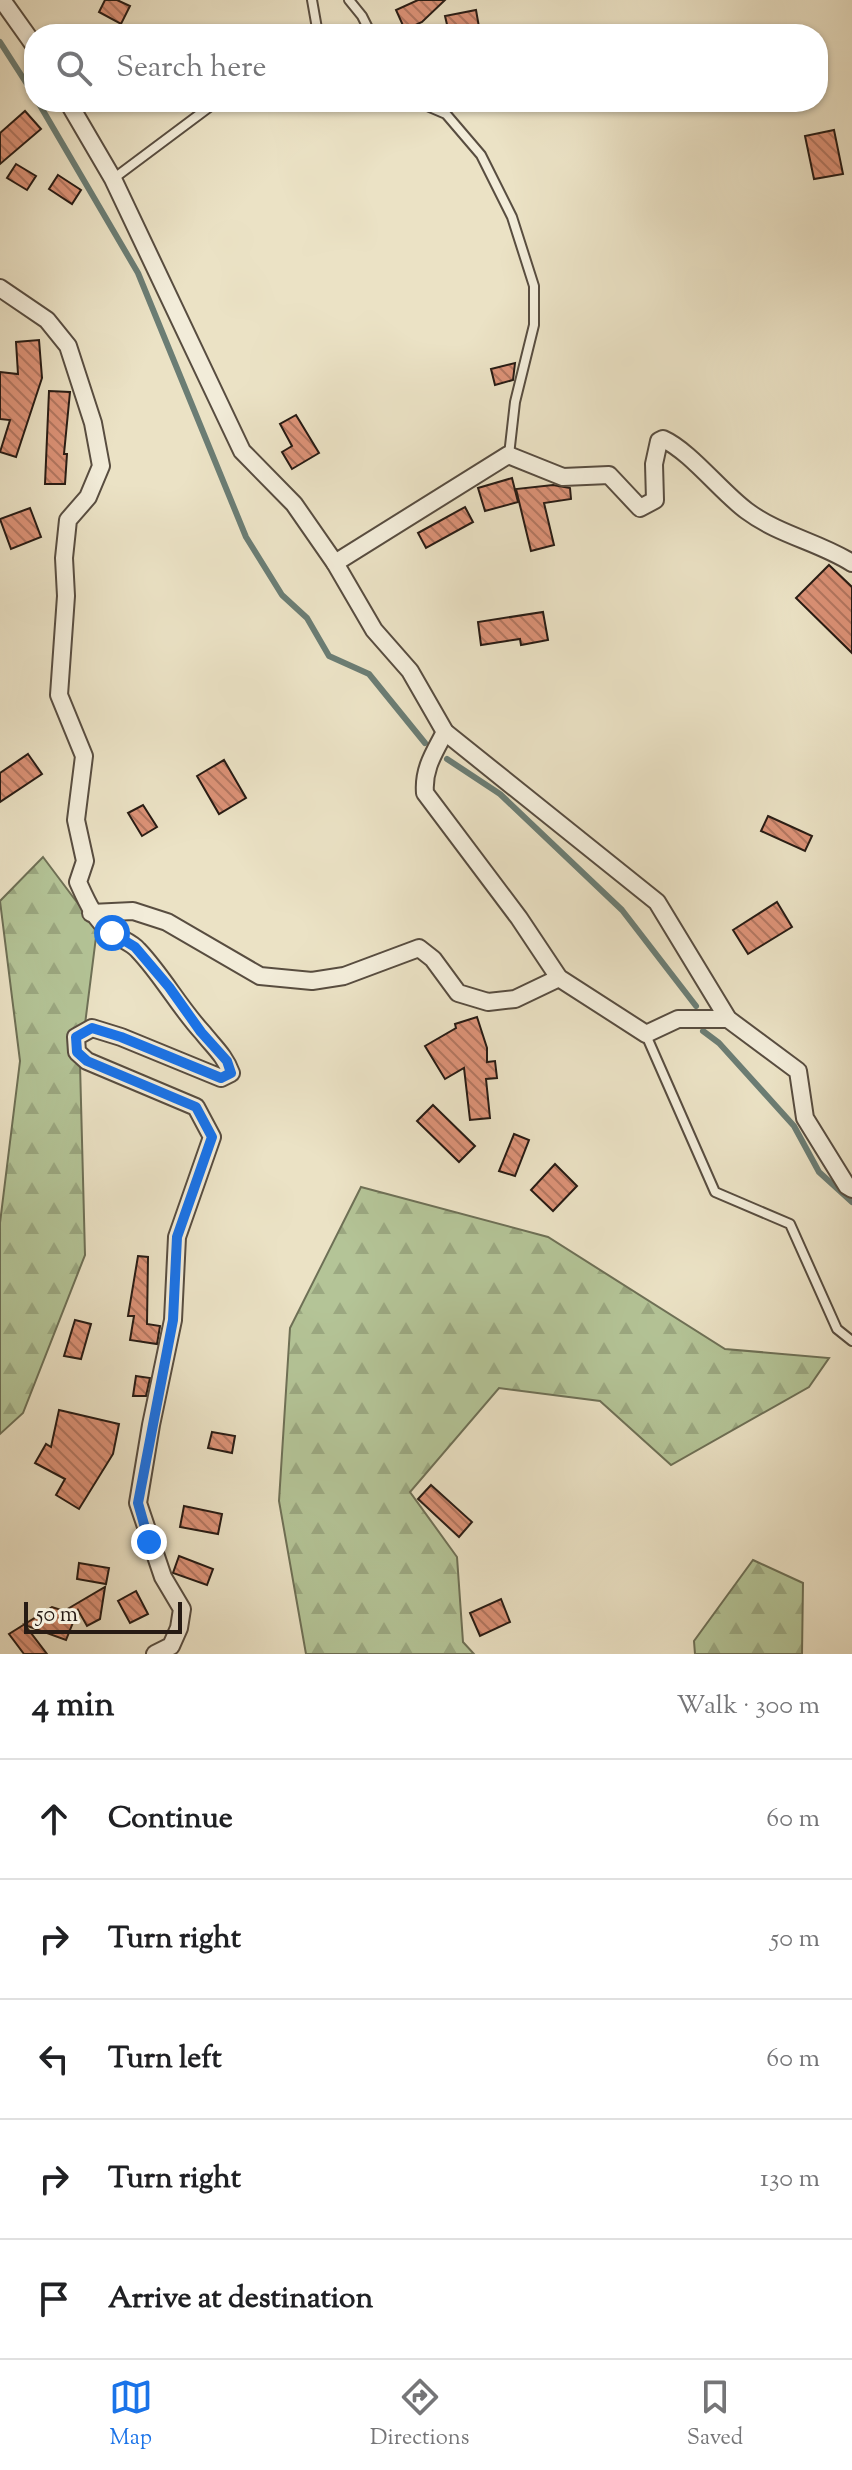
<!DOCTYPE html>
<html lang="en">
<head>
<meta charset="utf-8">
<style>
	body { margin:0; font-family:"Sorts Mill Goudy",serif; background:#f2f2f2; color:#202124 }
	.scale { position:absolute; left:24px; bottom:20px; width:158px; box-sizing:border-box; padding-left:8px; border:4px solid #271b14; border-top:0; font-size:22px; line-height:28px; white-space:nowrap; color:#271b14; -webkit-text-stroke:6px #f2ecd9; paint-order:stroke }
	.stop { position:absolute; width:24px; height:24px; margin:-18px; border:6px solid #1a73e8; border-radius:50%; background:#fff }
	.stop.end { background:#1a73e8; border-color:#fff; box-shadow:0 2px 8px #0008 }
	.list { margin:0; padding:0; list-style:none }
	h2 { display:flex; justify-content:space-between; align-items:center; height:104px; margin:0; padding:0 32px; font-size:34px }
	h2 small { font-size:26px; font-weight:400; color:#757577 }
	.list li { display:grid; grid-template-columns:52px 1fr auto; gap:24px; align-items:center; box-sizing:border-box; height:120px; padding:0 32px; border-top:2px solid #e0e0e0 }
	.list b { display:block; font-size:30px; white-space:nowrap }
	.list em { font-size:26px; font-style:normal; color:#757577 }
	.icon { flex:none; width:44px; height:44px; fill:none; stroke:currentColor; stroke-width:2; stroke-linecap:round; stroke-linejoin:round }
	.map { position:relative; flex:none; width:852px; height:1654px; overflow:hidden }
	.search { position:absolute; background:#fff; box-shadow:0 2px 6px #0004; left:24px; right:24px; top:24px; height:88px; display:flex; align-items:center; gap:20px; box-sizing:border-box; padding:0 28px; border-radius:32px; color:#757577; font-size:30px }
	.sheet { height:704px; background:#fff }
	nav { display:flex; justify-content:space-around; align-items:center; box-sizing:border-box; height:112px; border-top:2px solid #e0e0e0; background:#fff; font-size:22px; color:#757577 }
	nav a { display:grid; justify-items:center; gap:4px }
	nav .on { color:#1a73e8 }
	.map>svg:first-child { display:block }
	.forest { fill:url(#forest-firs); stroke:#6e7056; stroke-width:2 }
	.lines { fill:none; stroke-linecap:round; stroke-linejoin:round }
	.stream { stroke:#6b7d74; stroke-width:6 }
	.building { fill:url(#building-back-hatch); stroke:#271b14; stroke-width:2 }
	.service-casing { stroke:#584d40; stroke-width:12 }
	.minor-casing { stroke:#584d40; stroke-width:20 }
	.service { stroke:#f2ecd9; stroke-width:8 }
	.minor { stroke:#f2ecd9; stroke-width:16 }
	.route { stroke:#1a73e8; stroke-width:10 }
</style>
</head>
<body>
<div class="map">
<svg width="852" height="1654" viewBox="0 0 852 1654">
	<defs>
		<pattern id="forest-firs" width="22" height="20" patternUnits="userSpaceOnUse" patternTransform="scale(2)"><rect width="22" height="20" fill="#b4c497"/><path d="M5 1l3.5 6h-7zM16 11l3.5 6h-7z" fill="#9ba881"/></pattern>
		<pattern id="building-back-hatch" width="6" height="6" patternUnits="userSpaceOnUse" patternTransform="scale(2)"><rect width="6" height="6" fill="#dc9277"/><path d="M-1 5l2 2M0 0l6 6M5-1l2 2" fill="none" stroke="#b27660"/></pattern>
	</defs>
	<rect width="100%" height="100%" fill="#ebe2c5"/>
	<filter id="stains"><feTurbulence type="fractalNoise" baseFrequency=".0025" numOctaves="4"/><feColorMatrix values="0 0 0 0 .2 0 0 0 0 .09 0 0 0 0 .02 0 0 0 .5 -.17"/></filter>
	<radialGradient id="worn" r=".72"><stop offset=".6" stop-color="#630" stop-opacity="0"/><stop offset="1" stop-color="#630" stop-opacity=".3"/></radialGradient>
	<g class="forest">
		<polygon points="43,857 97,929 80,1064 85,1255 23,1413 0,1434 0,1223 20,1061 0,901"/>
		<polygon points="361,1187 548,1237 725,1349 829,1358 809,1387 671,1465 600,1401 499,1388 410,1492 457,1557 463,1642 474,1654 306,1654 279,1501 290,1328"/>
		<polygon points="753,1560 803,1583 802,1654 695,1654 694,1641"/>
	</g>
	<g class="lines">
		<g class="stream">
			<polyline points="0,42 34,95"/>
			<polyline points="38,102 138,273 246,537 282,595 307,618 329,656 369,674 425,743"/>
			<polyline points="447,759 500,794 622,910 696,1006"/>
			<polyline points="703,1031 719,1043 794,1126 819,1172 852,1202"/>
		</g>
	</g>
	<g class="building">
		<polygon points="105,0 117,0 130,6 121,24 99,12"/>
		<polygon points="418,0 445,0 422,22 405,30 396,10"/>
		<polygon points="476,10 479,27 449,33 445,16"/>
		<polygon points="25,111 41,129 0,164 0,133"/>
		<polygon points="834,130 843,174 814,179 805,136"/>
		<polygon points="16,164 36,176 27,190 7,178"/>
		<polygon points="58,175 81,190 72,204 49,189"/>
		<polygon points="39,340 42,378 16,457 0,452 10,420 0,419 0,372 18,374 16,342"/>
		<polygon points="515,363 513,380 495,385 491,369"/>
		<polygon points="49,391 70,392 64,454 67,454 65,484 45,484"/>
		<polygon points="296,415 319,453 292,469 282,452 292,446 280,424"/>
		<polygon points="512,478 518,502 485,511 478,488"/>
		<polygon points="553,485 570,488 571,499 544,503 554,545 531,551 516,489"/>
		<polygon points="465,507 473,522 426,548 418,533"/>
		<polygon points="30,508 41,537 11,549 0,519"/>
		<polygon points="829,565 852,587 852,653 796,598"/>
		<polygon points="543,612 548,640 521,645 520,639 481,645 478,622"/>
		<polygon points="28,754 42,774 0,802 0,773"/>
		<polygon points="224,760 246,798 219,814 197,776"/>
		<polygon points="143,805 157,827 142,836 128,813"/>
		<polygon points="768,816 812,836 805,851 761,831"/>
		<polygon points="777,902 792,927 748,954 733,930"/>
		<polygon points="477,1017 487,1048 487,1062 495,1061 497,1078 486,1079 490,1118 470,1120 464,1068 445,1079 425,1046 456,1028 455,1024"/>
		<polygon points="433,1105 475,1146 459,1162 417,1121"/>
		<polygon points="514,1134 529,1140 515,1176 499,1171"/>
		<polygon points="555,1164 577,1186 553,1211 531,1190"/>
		<polygon points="138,1256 148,1257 147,1324 160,1326 157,1344 130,1340 134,1316 128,1316"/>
		<polygon points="75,1320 91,1324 81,1359 64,1356"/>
		<polygon points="136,1376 150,1378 146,1396 133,1396"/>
		<polygon points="59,1410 119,1424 113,1454 79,1509 56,1495 65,1479 35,1463 46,1444 51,1447"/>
		<polygon points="212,1432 235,1436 232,1453 208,1448"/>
		<polygon points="431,1485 472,1522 459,1537 418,1499"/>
		<polygon points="184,1506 222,1514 218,1534 180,1527"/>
		<polygon points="179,1556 213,1569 207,1585 173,1573"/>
		<polygon points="79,1563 109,1568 106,1584 77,1579"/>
		<polygon points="105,1587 100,1619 87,1626 78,1610 66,1640 25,1625 47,1654 24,1654 9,1634 52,1607 64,1611"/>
		<polygon points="136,1591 148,1614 130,1623 118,1601"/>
		<polygon points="501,1599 510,1622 480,1636 470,1613"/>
	</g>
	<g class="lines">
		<g class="service-casing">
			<g id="service">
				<polyline points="312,0 318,34"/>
				<polyline points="349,0 362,16 371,34"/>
				<polyline points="418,102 446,114 481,155 512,217 534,286 534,325 515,402 509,455"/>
				<polyline points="113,179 216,102"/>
				<polyline points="646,1035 715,1192 790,1224 837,1329 852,1341"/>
			</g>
		</g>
		<g class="minor-casing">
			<g id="minor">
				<polyline points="2,0 34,45"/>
				<polyline points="68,102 113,179 242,451 294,504 335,563 374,630 410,671 445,732 657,902 728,1019 798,1071 805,1118 847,1186 852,1189"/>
				<path d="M0,288l47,32 21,26 25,77 8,43 -13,31 -20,23 -4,38 2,38 -7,99 25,61 -8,64 9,41 -7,21c9,20 16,37 34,51 8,6 19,9 26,17 24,25 41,57 65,83 11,14 22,23 28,40l-10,5 -100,-41 -29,-9 -16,9 1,15 10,9 109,46 16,30 -35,100 -4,83 -22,105 -13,78 25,74 19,32 -3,19 -8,18 -16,8"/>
				<path d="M335,563l173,-108 55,22 46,-2 31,33 15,-8 -1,-36 5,-23 4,-2c27,12 59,54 84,72 32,24 72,31 105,52"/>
				<path d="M445,732c-11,21 -22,37 -20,61l94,125 40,60 87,56 32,-15h50"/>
				<polyline points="91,913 133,911 167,922 260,976 312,981 344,976 419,948 433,959 458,993 488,1002 515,999 559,978"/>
			</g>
		</g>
		<use href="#service" class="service"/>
		<use href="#minor" class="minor"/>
	</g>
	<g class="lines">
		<polyline class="route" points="112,933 135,947 169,987 201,1032 227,1061 231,1073 221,1078 121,1037 92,1028 76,1037 77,1052 87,1061 196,1107 212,1137 177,1237 173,1320 138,1503 149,1542"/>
	</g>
	<rect width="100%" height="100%" filter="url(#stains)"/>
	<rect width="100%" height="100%" fill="url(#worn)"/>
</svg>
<div class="scale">50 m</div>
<div class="stop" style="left:112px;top:933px"></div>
<div class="stop end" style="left:149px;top:1542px"></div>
<div class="search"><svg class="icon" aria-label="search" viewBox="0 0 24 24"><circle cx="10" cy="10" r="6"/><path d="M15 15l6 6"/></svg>Search here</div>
</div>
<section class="sheet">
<h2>4 min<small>Walk · 300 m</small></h2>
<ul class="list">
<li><svg class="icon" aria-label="ahead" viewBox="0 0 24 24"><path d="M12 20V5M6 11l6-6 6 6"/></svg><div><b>Continue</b></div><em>60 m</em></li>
<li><svg class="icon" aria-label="right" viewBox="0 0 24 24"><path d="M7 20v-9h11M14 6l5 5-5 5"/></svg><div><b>Turn right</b></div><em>50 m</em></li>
<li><svg class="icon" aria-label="left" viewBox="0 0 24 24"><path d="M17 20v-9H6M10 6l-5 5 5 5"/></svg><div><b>Turn left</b></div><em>60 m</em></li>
<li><svg class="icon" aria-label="right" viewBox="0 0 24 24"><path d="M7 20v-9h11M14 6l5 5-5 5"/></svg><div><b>Turn right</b></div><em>130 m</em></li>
<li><svg class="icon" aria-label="arrive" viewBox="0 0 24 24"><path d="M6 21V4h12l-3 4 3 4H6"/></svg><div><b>Arrive at destination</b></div></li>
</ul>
</section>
<nav>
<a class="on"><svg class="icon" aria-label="map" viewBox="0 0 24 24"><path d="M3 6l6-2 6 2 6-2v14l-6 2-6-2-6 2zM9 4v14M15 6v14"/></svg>Map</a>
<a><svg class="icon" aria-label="directions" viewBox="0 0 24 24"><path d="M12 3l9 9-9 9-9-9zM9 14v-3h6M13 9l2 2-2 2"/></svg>Directions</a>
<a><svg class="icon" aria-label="saved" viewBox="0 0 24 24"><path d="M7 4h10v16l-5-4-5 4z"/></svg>Saved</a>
</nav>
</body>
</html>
